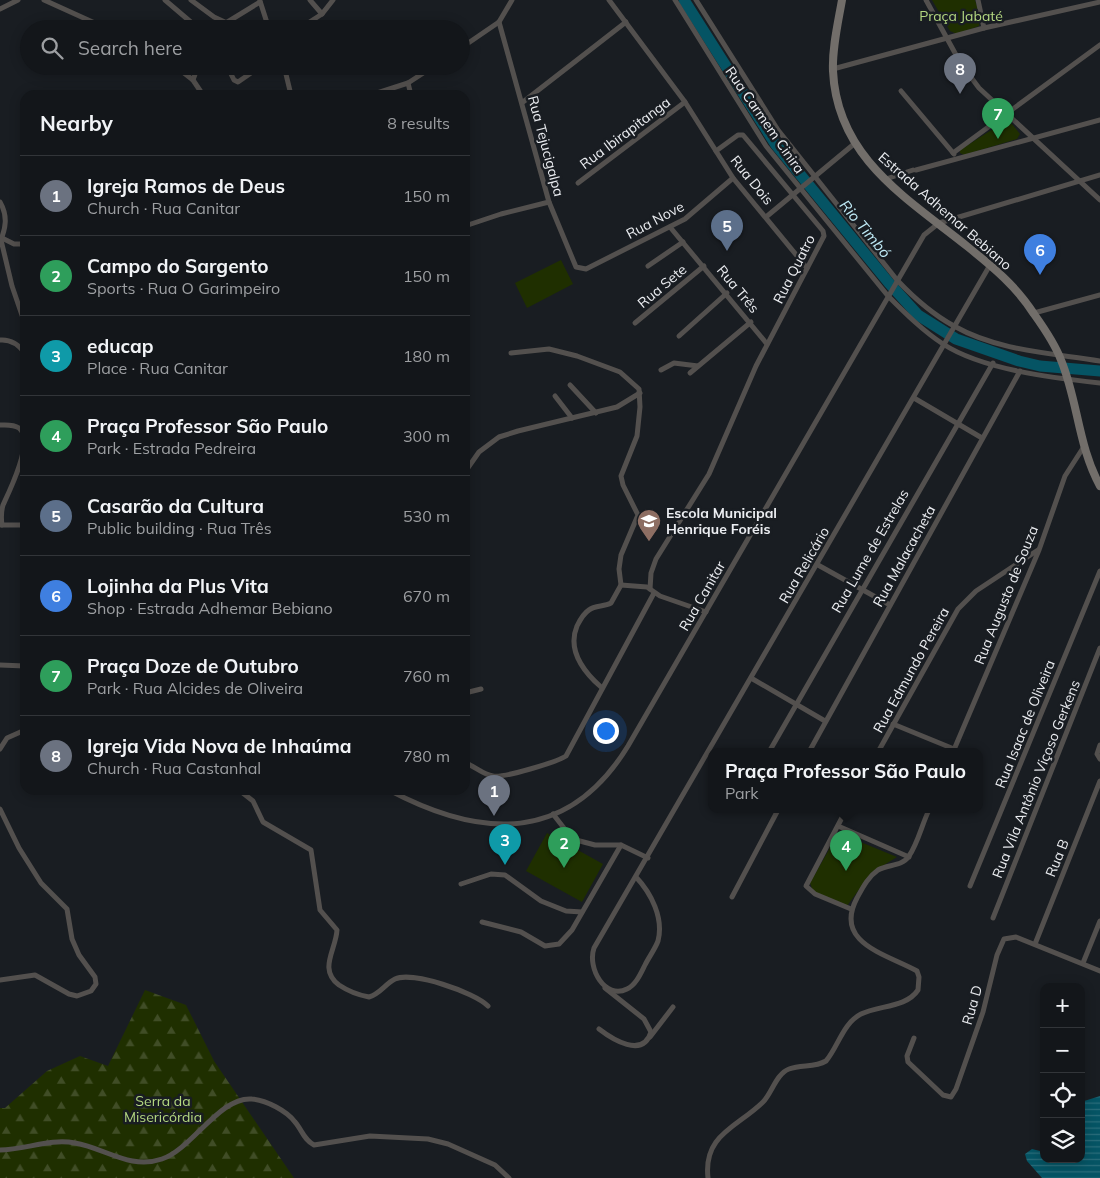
<!DOCTYPE html>
<html lang="en">
<head>
<meta charset="utf-8">
<style>
	body { margin:0; font-family:Mulish,sans-serif; background:#202327; color:#f1f3f6 }
	.controls { position:absolute; right:15px; bottom:15px; display:grid; overflow:hidden; border-radius:10px; box-shadow:0 2px 12px #0003 }
	.controls button { width:45px; height:45px; display:grid; place-items:center; padding:0; border:0; border-bottom:1px solid #323539; background:#13161a; color:#f1f3f6; font:25px sans-serif }
	.you { position:absolute; left:605px; top:730px; width:18px; height:18px; margin:-12px; border:4px solid #fff; border-radius:50%; background:#1a73e8; box-shadow:0 0 0 8px #1a73e833 }
	.badge { display:grid; place-items:center; width:32px; height:32px; border-radius:50%; background:#b45309; color:#fff; font-size:16px; font-weight:700 }
	.pin { position:absolute; translate:-50% -41px; filter:drop-shadow(0 1px 2px #0008) }
	.pin::after { content:''; position:absolute; top:26px; width:18px; height:15px; background:inherit; clip-path:polygon(0 0,100% 0,50% 100%) }
	.popup { position:absolute; left:708px; top:748px; width:275px; height:65px; box-sizing:border-box; display:grid; place-content:center; border-radius:10px; background:#13161a; filter:drop-shadow(0 1px 4px #0005); font-size:16px; white-space:nowrap; color:#9d9fa2 }
	.popup b { font-size:19px; color:#f1f3f6 }
	.popup::after { content:''; position:absolute; left:50%; top:100%; margin-left:-10px; border:10px solid transparent; border-top-color:#13161a }
	.list { margin:0; padding:0; list-style:none }
	h2 { display:flex; justify-content:space-between; align-items:center; height:65px; margin:0; padding:0 20px; font-size:21px }
	h2 small { font-size:16px; font-weight:400; color:#9d9fa2 }
	.list li { display:grid; grid-template-columns:32px 1fr auto; gap:15px; align-items:center; box-sizing:border-box; height:80px; padding:0 20px; border-top:1px solid #323539 }
	.list b { display:block; font-size:19px; white-space:nowrap }
	.list p { margin:0; font-size:16px; white-space:nowrap; color:#9d9fa2 }
	.list em { font-size:16px; font-style:normal; color:#9d9fa2 }
	.icon { flex:none; width:28px; height:28px; fill:none; stroke:currentColor; stroke-width:2; stroke-linecap:round; stroke-linejoin:round }
	.map { position:relative; flex:none; width:1100px; height:1178px; overflow:hidden }
	.search { position:absolute; background:#13161a; box-shadow:0 2px 12px #0003; left:20px; top:20px; width:450px; height:55px; display:flex; align-items:center; gap:12px; box-sizing:border-box; padding:0 18px; border-radius:28px; color:#9d9fa2; font-size:19px }
	.panel { position:absolute; background:#13161a; box-shadow:0 2px 12px #0003; left:20px; top:90px; width:450px; height:705px; border-radius:15px }
	.map>svg:first-child { display:block }
	.forest { fill:url(#forest-firs) }
	.park { fill:#1f2f00 }
	.water { fill:url(#water-rules) }
	.lines { fill:none; stroke-linecap:round; stroke-linejoin:round }
	.river { stroke:#055464; stroke-width:11 }
	.minor { stroke:#53504e; stroke-width:5 }
	.secondary { stroke:#726e6a; stroke-width:8 }
	.labels { text-anchor:middle; stroke-width:5; stroke-linejoin:round; paint-order:stroke }
	.park-label { font-size:14px; fill:#b4d881; stroke:#191d22 }
	.street-label { font-size:14px; fill:#ebedf1; stroke:#191d22 }
	.poi-label { font-size:14px; font-weight:bold; fill:#ebedf1; stroke:#191d22; text-anchor:start }
	.water-label { font-size:15px; font-style:italic; fill:#bfeaf6; stroke:#191d22 }
</style>
</head>
<body>
<div class="map">
<svg width="1100" height="1178" viewBox="0 0 1100 1178">
	<defs>
		<pattern id="forest-firs" width="22" height="20" patternUnits="userSpaceOnUse" patternTransform="scale(1.25)"><rect width="22" height="20" fill="#1f2f00"/><path d="M5 1l3.5 6h-7zM16 11l3.5 6h-7z" fill="#404d26"/></pattern>
		<pattern id="water-rules" width="6" height="5" patternUnits="userSpaceOnUse" patternTransform="scale(1.25)"><rect width="6" height="5" fill="#055464"/><path d="M0 2.5h6" fill="none" stroke="#2a6d7b"/></pattern>
	</defs>
	<rect width="100%" height="100%" fill="#191d22"/>
	<polygon class="forest" points="145,990 186,1005 214,1061 294,1178 0,1178 0,1108 5,1108 47,1071 80,1056 108,1066"/>
	<g class="park">
		<polygon points="932,0 975,0 980,16 979,26 957,34 950,31"/>
		<polygon points="1004,122 1012,124 1020,134 1017,139 964,155 960,153 960,150"/>
		<polygon points="561,260 573,284 527,308 515,283"/>
		<polygon points="547,833 603,864 582,902 526,871"/>
		<polygon points="841,834 897,857 871,873 847,906 813,891 810,883 835,839"/>
	</g>
	<polygon class="water" points="1100,1096 1100,1178 1042,1178 1027,1161 1025,1154 1032,1149 1044,1152 1044,1159 1081,1159 1081,1102"/>
	<g class="lines">
		<polyline class="river" points="684,0 776,145 889,283 918,315 956,339 1019,361 1040,366 1100,371"/>
		<g class="minor">
			<polyline points="44,0 108,29"/>
			<polyline points="165,0 199,29"/>
			<polyline points="191,0 214,17 229,24 234,29"/>
			<polyline points="310,0 322,14"/>
			<polyline points="609,0 685,102 733,178 807,268"/>
			<path d="M675,0l91,146 122,150c17,17 35,35 55,48 40,26 111,34 157,39"/>
			<path d="M696,0l82,130 119,150c17,18 35,34 57,46 44,25 97,27 146,35"/>
			<polyline points="926,0 961,64 979,88 1100,200"/>
			<polyline points="978,0 984,28"/>
			<polyline points="260,1 269,29"/>
			<polyline points="0,9 18,0"/>
			<polyline points="499,22 549,202 576,267 586,269 685,219 733,178"/>
			<polyline points="305,25 322,14 333,0"/>
			<polyline points="216,29 260,2"/>
			<polyline points="461,48 499,22 512,0"/>
			<polyline points="175,66 193,80 203,95"/>
			<polyline points="227,66 234,80 238,82 261,66"/>
			<polyline points="284,66 291,95"/>
			<polyline points="833,69 984,28 1100,2"/>
			<polyline points="193,80 198,66"/>
			<polyline points="408,83 411,95"/>
			<polyline points="901,91 954,154"/>
			<polyline points="371,95 408,83 434,66"/>
			<polyline points="523,102 626,22"/>
			<polyline points="953,153 1100,45"/>
			<polyline points="916,170 1100,120"/>
			<polyline points="886,179 913,170"/>
			<polyline points="578,183 685,102"/>
			<path d="M0,202c8,14 6,26 0,40"/>
			<polyline points="766,217 854,144"/>
			<polyline points="465,226 501,214 549,202"/>
			<polyline points="670,227 767,344"/>
			<polyline points="2,238 14,244 25,244"/>
			<polyline points="1,240 12,286 25,324"/>
			<polyline points="648,266 683,242"/>
			<polyline points="1034,313 1100,295"/>
			<polyline points="635,323 704,266"/>
			<polyline points="679,336 727,293"/>
			<path d="M0,340c11,-1 19,5 25,13"/>
			<path d="M511,353l38,-4 28,7 43,16 19,17 1,18 -3,29 -16,40 2,9 15,30 -17,40 -2,14 2,16 -10,18c-7,4 -16,2 -22,7 -5,3 -9,10 -12,16 -10,24 7,46 24,61"/>
			<polyline points="661,370 674,363 698,366"/>
			<polyline points="690,373 751,322"/>
			<polyline points="570,385 596,413"/>
			<polyline points="555,396 572,418"/>
			<polyline points="914,398 982,438"/>
			<path d="M0,425c6,0 13,-1 19,3 16,12 -10,64 -16,77 -2,7 -2,13 -1,20"/>
			<polyline points="465,472 479,452 499,437 518,431 617,407 640,393"/>
			<polyline points="1,525 25,525"/>
			<polyline points="818,565 890,605"/>
			<polyline points="621,585 647,587 660,596 706,612"/>
			<polyline points="650,589 651,573 656,559 709,474 756,366 824,236 823,231 743,135 738,135 716,151"/>
			<polyline points="0,665 25,666"/>
			<polyline points="751,678 825,721"/>
			<polyline points="465,693 481,689"/>
			<polyline points="893,724 954,749"/>
			<polyline points="1100,745 1097,754 1100,759"/>
			<polyline points="0,749 7,738 25,730"/>
			<polyline points="769,752 993,363"/>
			<polyline points="809,752 1020,371"/>
			<polyline points="878,752 958,609 976,591 1038,550"/>
			<polyline points="953,752 1039,550 1065,476 1083,448"/>
			<path d="M465,763c10,3 17,11 28,13 11,2 64,-14 73,-20l88,-163"/>
			<path d="M239,790l14,11 10,21 48,28 9,60 17,20c-1,20 -19,39 2,55 9,6 19,10 30,12 11,-3 16,-13 26,-18 17,-8 79,13 93,27"/>
			<path d="M389,790c92,49 179,54 239,-44l296,-511 15,-12 161,-48"/>
			<polyline points="0,809 19,848 41,883 67,909 72,939 79,955 95,977 96,984 91,991 77,996 69,994 35,975 0,980"/>
			<polyline points="846,810 806,886 815,894 851,909"/>
			<polyline points="553,814 567,832 576,840 595,845 621,845 648,858"/>
			<polyline points="838,826 909,857"/>
			<path d="M636,877c15,16 28,41 22,64 -3,8 -9,16 -13,24 -4,8 -9,20 -18,24 -22,11 -40,-21 -33,-41l396,-683"/>
			<polyline points="461,884 491,874 505,875 541,901 566,911 582,912"/>
			<polyline points="970,886 1100,571"/>
			<polyline points="732,897 778,810"/>
			<polyline points="993,918 1100,648"/>
			<polyline points="482,922 521,932 545,946 559,944 572,930 621,845"/>
			<polyline points="1035,944 1100,781"/>
			<polyline points="1083,963 1100,921"/>
			<path d="M599,1029c13,10 44,30 52,3l-7,-13 -39,-31"/>
			<polyline points="650,1037 673,1007"/>
			<polyline points="914,1038 907,1056 908,1062 943,1095 951,1097 956,1089 983,1012 997,955 1004,939 1016,937 1100,971"/>
			<path d="M0,1150c25,0 50,-12 75,-7 30,5 55,27 87,16 30,-10 58,-63 90,-60 14,1 35,12 43,23 7,8 9,18 19,23l56,-9 58,3 20,5 47,21 14,13"/>
			<path d="M708,1178c-5,-44 30,-51 55,-76 9,-9 13,-28 26,-33 12,-5 25,-1 37,-8 12,-14 17,-38 35,-47 18,-9 45,-6 57,-24l1,-13 -2,-6c-31,-17 -84,-28 -60,-73 6,-11 11,-21 21,-28 10,-6 24,-3 31,-14 9,-13 13,-32 20,-46"/>
		</g>
		<path class="secondary" d="M842,0c-4,23 -10,48 -9,71 4,87 74,127 135,176 25,20 49,40 66,67 10,14 21,30 27,46 17,41 17,86 39,126"/>
	</g>
	<defs>
		<g id="school-pin" transform="scale(1.25)"><path d="M0 17L-7.5 6A9.5 9.5 0 1 1 7.5 6Z" fill="#8d6e63" stroke="#191d22"/><path d="M0-5L7-2L0 1L-7-2ZM-4 1L0 2.5L4 1V4Q0 6-4 4Z" fill="#fff"/></g>
	</defs>
	<g fill-rule="evenodd">
		<use href="#school-pin" x="649" y="521"/>
	</g>
	<g class="labels">
		<g class="park-label">
			<text x="961" y="21">Praça Jabaté</text>
			<text x="163" y="1106">Serra da<tspan x="163" dy="16">Misericórdia</tspan></text>
		</g>
		<g class="street-label">
			<text transform="translate(765 120) rotate(55)" y="5">Rua Carmem Cinira</text>
			<text transform="translate(625 133) rotate(-37)" y="5">Rua Ibirapitanga</text>
			<text transform="translate(546 146) rotate(75)" y="5">Rua Tejucigalpa</text>
			<text transform="translate(752 180) rotate(51)" y="5">Rua Dois</text>
			<text transform="translate(945 211) rotate(41)" y="5">Estrada Adhemar Bebiano</text>
			<text transform="translate(655 220) rotate(-28)" y="5">Rua Nove</text>
			<text transform="translate(794 269) rotate(-63)" y="5">Rua Quatro</text>
			<text transform="translate(662 286) rotate(-40)" y="5">Rua Sete</text>
			<text transform="translate(738 289) rotate(50)" y="5">Rua Três</text>
			<text transform="translate(870 551) rotate(-60)" y="5">Rua Lume de Estrelas</text>
			<text transform="translate(904 556) rotate(-61)" y="5">Rua Malacacheta</text>
			<text transform="translate(804 565) rotate(-60)" y="5">Rua Relicário</text>
			<text transform="translate(1006 595) rotate(-68)" y="5">Rua Augusto de Souza</text>
			<text transform="translate(702 596) rotate(-60)" y="5">Rua Canitar</text>
			<text transform="translate(911 670) rotate(-61)" y="5">Rua Edmundo Pereira</text>
			<text transform="translate(1025 724) rotate(-68)" y="5">Rua Isaac de Oliveira</text>
			<text transform="translate(1036 779) rotate(-68)" y="5">Rua Vila Antônio Viçoso Gerkens</text>
			<text transform="translate(1057 858) rotate(-68)" y="5">Rua B</text>
			<text transform="translate(972 1005) rotate(-74)" y="5">Rua D</text>
		</g>
		<g class="poi-label">
			<text x="666" y="518">Escola Municipal<tspan x="666" dy="16">Henrique Foréis</tspan></text>
		</g>
		<g class="water-label">
			<text transform="translate(865 229) rotate(50)" y="5">Rio Timbó</text>
		</g>
	</g>
</svg>
<div class="controls">
<button>+</button>
<button>−</button>
<button><svg class="icon" aria-label="locate" viewBox="0 0 24 24"><circle cx="12" cy="12" r="6"/><path d="M12 2v4M12 18v4M2 12h4M18 12h4"/></svg></button>
<button><svg class="icon" aria-label="layers" viewBox="0 0 24 24"><path d="M12 4l9 5-9 5-9-5zM3 14l9 5 9-5"/></svg></button>
</div>
<div class="you"></div>
<div class="pin badge" style="left:494px;top:816px;background:#6b7280">1</div>
<div class="pin badge" style="left:564px;top:868px;background:#2e9e5b">2</div>
<div class="pin badge" style="left:505px;top:865px;background:#0f9aa8">3</div>
<div class="pin badge" style="left:846px;top:871px;background:#2e9e5b">4</div>
<div class="popup"><b>Praça Professor São Paulo</b>Park</div>
<div class="pin badge" style="left:727px;top:251px;background:#5c6f8a">5</div>
<div class="pin badge" style="left:1040px;top:275px;background:#3f7fe0">6</div>
<div class="pin badge" style="left:998px;top:139px;background:#2e9e5b">7</div>
<div class="pin badge" style="left:960px;top:94px;background:#6b7280">8</div>
<div class="search"><svg class="icon" aria-label="search" viewBox="0 0 24 24"><circle cx="10" cy="10" r="6"/><path d="M15 15l6 6"/></svg>Search here</div>
<section class="panel">
<h2>Nearby<small>8 results</small></h2>
<ul class="list">
<li><span class="badge" style="background:#6b7280">1</span><div><b>Igreja Ramos de Deus</b><p>Church · Rua Canitar</p></div><em>150 m</em></li>
<li><span class="badge" style="background:#2e9e5b">2</span><div><b>Campo do Sargento</b><p>Sports · Rua O Garimpeiro</p></div><em>150 m</em></li>
<li><span class="badge" style="background:#0f9aa8">3</span><div><b>educap</b><p>Place · Rua Canitar</p></div><em>180 m</em></li>
<li><span class="badge" style="background:#2e9e5b">4</span><div><b>Praça Professor São Paulo</b><p>Park · Estrada Pedreira</p></div><em>300 m</em></li>
<li><span class="badge" style="background:#5c6f8a">5</span><div><b>Casarão da Cultura</b><p>Public building · Rua Três</p></div><em>530 m</em></li>
<li><span class="badge" style="background:#3f7fe0">6</span><div><b>Lojinha da Plus Vita</b><p>Shop · Estrada Adhemar Bebiano</p></div><em>670 m</em></li>
<li><span class="badge" style="background:#2e9e5b">7</span><div><b>Praça Doze de Outubro</b><p>Park · Rua Alcides de Oliveira</p></div><em>760 m</em></li>
<li><span class="badge" style="background:#6b7280">8</span><div><b>Igreja Vida Nova de Inhaúma</b><p>Church · Rua Castanhal</p></div><em>780 m</em></li>
</ul>
</section>
</div>
</body>
</html>
